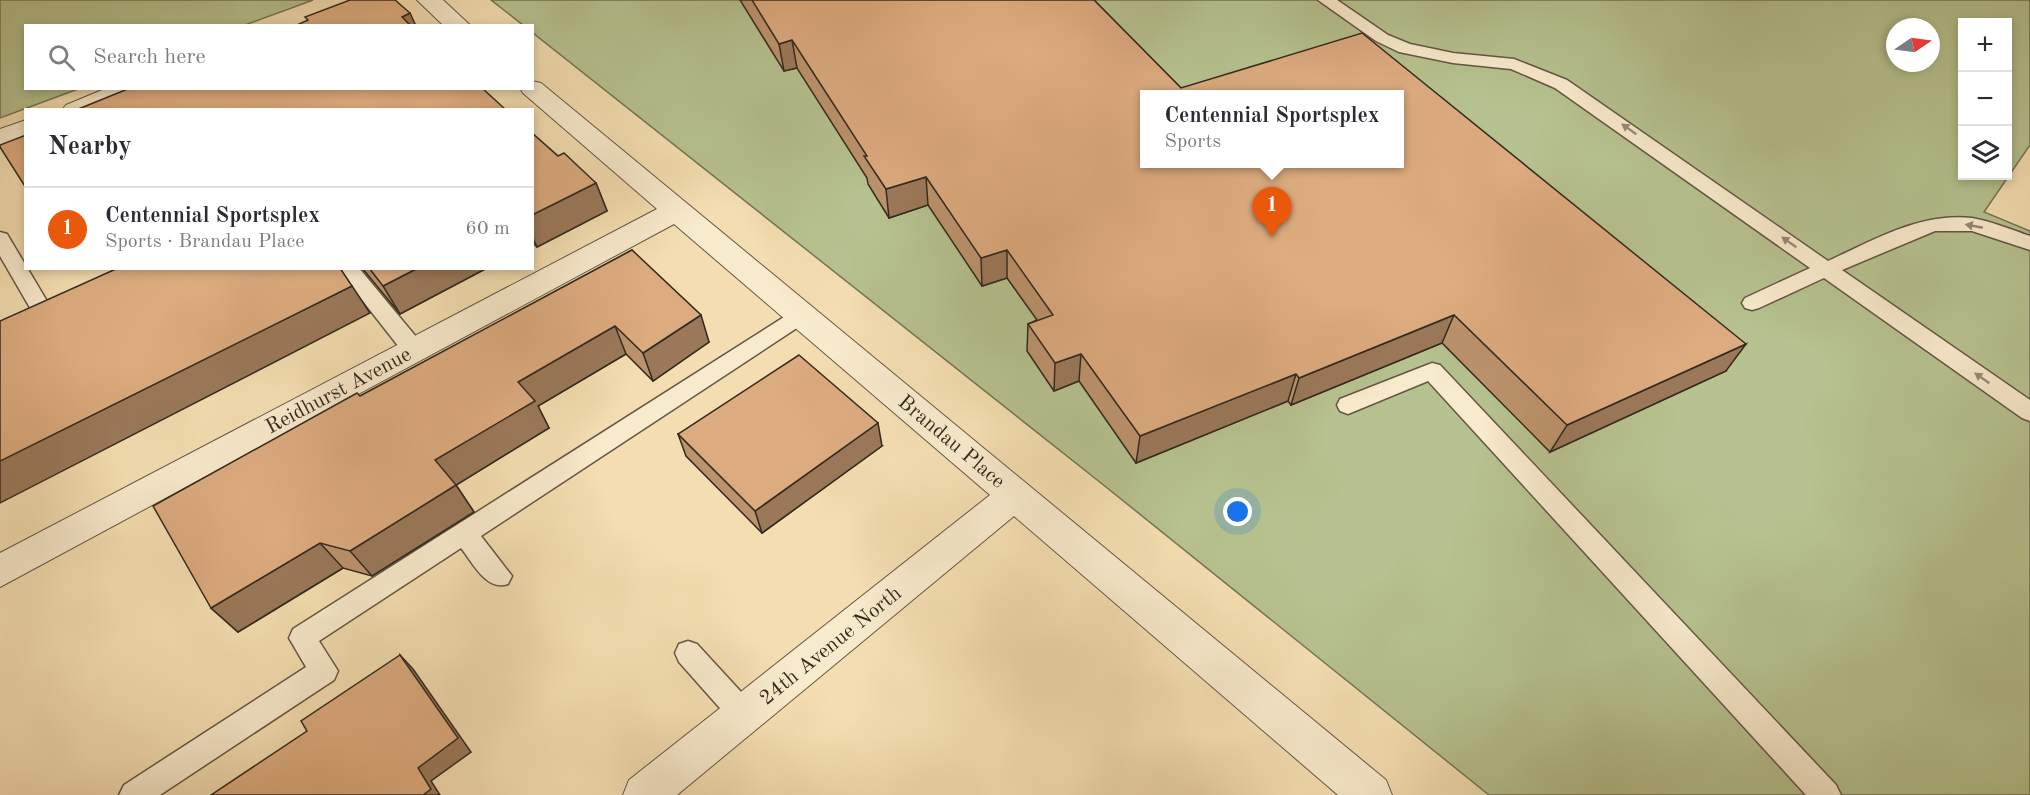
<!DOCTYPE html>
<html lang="en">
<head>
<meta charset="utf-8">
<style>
	body { margin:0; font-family:"Old Standard TT",serif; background:#f7f7f7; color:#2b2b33 }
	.controls { position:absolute; right:18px; top:18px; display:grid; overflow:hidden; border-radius:0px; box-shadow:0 3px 9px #0003 }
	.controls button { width:54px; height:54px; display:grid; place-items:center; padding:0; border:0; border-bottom:2px solid #e1e1e2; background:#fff; color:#2b2b33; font:30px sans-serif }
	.compass { position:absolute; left:1886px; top:18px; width:54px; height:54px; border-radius:50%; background:#fff; box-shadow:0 3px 9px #0003; rotate:77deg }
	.you { position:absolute; left:1238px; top:512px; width:21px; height:21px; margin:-15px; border:4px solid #fff; border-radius:50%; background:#1a73e8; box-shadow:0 0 0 9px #1a73e833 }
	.badge { display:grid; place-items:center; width:39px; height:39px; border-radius:50%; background:#ea580c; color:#fff; font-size:20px; font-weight:700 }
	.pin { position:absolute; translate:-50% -50px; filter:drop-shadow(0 2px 3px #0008) }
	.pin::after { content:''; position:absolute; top:32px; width:21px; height:18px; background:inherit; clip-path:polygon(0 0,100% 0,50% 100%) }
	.popup { position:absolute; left:1140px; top:90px; width:264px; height:78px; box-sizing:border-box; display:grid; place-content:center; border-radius:0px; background:#fff; filter:drop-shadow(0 2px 4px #0005); font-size:20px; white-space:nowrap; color:#7c7c81 }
	.popup b { font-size:22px; color:#2b2b33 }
	.popup::after { content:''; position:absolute; left:50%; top:100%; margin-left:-12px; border:12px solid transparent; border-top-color:#fff }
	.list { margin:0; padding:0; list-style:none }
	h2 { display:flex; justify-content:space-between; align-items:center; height:78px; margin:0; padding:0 24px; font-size:26px }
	h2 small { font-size:20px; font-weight:400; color:#7c7c81 }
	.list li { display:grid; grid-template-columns:39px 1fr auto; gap:18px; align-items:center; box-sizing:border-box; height:84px; padding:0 24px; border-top:2px solid #e1e1e2 }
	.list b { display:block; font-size:22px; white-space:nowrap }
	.list p { margin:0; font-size:20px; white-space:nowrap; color:#7c7c81 }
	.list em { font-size:20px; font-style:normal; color:#7c7c81 }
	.icon { flex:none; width:33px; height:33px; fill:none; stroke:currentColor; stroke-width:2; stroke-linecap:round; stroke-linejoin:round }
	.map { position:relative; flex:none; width:2030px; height:795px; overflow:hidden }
	.search { position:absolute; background:#fff; box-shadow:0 3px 9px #0003; left:24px; top:24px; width:510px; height:66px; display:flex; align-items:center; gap:15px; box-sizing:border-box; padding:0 21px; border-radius:0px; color:#7c7c81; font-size:22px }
	.panel { position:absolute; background:#fff; box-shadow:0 3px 9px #0003; left:24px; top:108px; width:510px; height:162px; border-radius:0px }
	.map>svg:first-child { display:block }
	.green { fill:#b6c28f; stroke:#747656; stroke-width:1.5; fill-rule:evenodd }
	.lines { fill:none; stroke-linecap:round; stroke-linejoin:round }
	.lane-casing { stroke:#635743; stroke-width:3 }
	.street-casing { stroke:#635743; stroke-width:2 }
	.lane { fill:#f8eacc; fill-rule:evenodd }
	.street { fill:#f8eacc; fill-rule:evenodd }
	.wall { fill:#bd936d; stroke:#332a1e; stroke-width:1.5 }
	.shaded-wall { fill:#9a7859; stroke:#332a1e; stroke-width:1.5 }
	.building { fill:#dcab7f; stroke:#332a1e; stroke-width:1.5; fill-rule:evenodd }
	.oneway { fill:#968a75 }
	.labels { text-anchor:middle; stroke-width:5; stroke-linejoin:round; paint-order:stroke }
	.street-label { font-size:21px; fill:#332a1e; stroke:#f8eacc }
</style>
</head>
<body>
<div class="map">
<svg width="2030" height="795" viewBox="0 0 2030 795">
	<rect width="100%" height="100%" fill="#f4deb1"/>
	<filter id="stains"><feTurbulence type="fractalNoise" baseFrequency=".00333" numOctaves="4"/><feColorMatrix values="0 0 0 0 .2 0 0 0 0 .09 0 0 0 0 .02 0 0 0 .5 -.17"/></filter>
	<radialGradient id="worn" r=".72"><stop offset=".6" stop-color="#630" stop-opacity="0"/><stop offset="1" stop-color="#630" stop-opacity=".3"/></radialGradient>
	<g class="green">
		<polygon points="0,0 313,0 245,25 26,26 26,88 78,89 0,118"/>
		<path d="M491,0h1539v145l-46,67 46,19v564h-541l-383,-308 -573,-454 -1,-7 -9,-1zM1962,22h46v154h-46zM1895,27h36v36h-36zM1144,94h256v70h-256z"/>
	</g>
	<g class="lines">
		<g class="lane-casing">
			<g id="lane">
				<path d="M1318,0h19l51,35 22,9 43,9 61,6 53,21 261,181c46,-21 93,-49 144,-43 19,3 40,12 58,18v14l-58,-19h-37l-93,39 188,130v21l-8,-3 -198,-140 -65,30 -7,2 -7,-2 -3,-5 3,-5 65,-30 -255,-180 -44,-19 -58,-6 -54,-11 -23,-11z"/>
				<path d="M0,232l7,2 50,84 7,2 3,5c-6,9 -13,10 -23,7l-44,-76z"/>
				<polygon points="337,268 359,268 422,344 425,350 422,356 414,358 406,356"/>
				<path d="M802,307l7,3 4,5 -4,5 -328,216 31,40 -4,8c-21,8 -35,-21 -47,-36l-142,93 19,30 -4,9 -174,115h-41l5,-10 182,-118 -17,-29 4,-9 502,-319z"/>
				<polygon points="1432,363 1440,365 1836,785 1841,795 1806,795 1428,381 1348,414 1340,411 1337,405 1340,399"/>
				<polygon points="688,641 697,644 754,706 758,715 754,724 744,728 734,724 679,662 675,653 679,644"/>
			</g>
		</g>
		<g class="street-casing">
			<g id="street">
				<polygon points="417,0 443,0 471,26 444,26"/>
				<polygon points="532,81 541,83 1386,780 1392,795 1338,795 1014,516 677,795 623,795 629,780 990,495 674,224 0,587 0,553 657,209 523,93 520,88 532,88"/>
				<polygon points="107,88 143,88 140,93 99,110 62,110 66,105"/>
				<polygon points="26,120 26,138 0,147 0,129"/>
			</g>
		</g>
		<use href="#lane" class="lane"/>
		<use href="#street" class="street"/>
	</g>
	<g class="wall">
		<polygon points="740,0 1094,0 1181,88 1726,371 1550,452 1442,343 1291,405 1288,401 1136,463 1079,381 1054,391 1027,351 1028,324 1037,320 1007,278 982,286 928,205 889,218 868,184 867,178 797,68 784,71"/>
		<polygon points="532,133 558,156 596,183 607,211 537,247 534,244 532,245"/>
		<polygon points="632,250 709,342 653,381 626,354 538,406 549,428 456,485 474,512 372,576 343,568 238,632 211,608 360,396"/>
		<polygon points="362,268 487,268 400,314"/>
		<polygon points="678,434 882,446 762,533 686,456"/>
	</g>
	<g class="shaded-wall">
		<polygon points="410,13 416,26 405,26 402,17"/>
		<polygon points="792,40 797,68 784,71 779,44"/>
		<polygon points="926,177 928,205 889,218 886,189"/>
		<polygon points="596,183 607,211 537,247 532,236 532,215"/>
		<polygon points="1007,250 1007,278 982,286 981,258"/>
		<polygon points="418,268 487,268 400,314 383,286"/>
		<polygon points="352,286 370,313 0,503 0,461"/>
		<polygon points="701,315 709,342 653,381 643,353"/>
		<polygon points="1454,315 1442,343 1291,405 1299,378"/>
		<polygon points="615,326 626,354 538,406 549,428 453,487 435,460 518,382"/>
		<polygon points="1746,344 1726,371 1550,452 1567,425"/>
		<polygon points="1081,354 1079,381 1054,391 1055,363"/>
		<polygon points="1296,374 1288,401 1136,463 1140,436"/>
		<polygon points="878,423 882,446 762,533 755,511"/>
		<polygon points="456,485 474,512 372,576 350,551"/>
		<polygon points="320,543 343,568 238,632 211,608"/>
		<polygon points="400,655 413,669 471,752 431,781 440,795 423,795 418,768"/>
	</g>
	<g class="building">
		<polygon points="350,0 395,0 410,13 402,17 411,26 295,26 308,20 305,17"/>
		<path d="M752,0h342l87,88 181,-55 384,311 -179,81 -113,-110 -155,63 -3,-4 -156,62 -59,-82 -26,9 -27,-39 25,-9 -46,-65 -26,8 -55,-81 -40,12 -22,-33h3l-75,-116 -13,4zM1144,94h256v70h-256z"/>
		<polygon points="130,88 482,88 506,110 76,110"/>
		<polygon points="532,133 558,156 564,153 596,183 532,215"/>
		<polygon points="26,135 26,188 0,147 0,145"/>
		<polygon points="632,250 701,315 643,353 615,326 518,382 535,401 435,460 456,485 350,551 320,543 211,608 153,506 357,393 360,396"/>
		<polygon points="118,268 340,268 352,286 0,461 0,321"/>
		<polygon points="369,268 418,268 383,286"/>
		<polygon points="799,355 878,423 755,511 678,434"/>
		<polygon points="400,655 458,738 418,768 431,789 423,795 211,795 307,731 301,721"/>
	</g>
	<defs><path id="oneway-solid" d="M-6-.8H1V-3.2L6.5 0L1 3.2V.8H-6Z" transform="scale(1.5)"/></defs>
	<g class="oneway">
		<use href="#oneway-solid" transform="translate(1629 129) rotate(-145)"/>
		<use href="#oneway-solid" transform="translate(1974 226) rotate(-169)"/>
		<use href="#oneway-solid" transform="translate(1789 242) rotate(-145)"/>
		<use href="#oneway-solid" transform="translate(1982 378) rotate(-145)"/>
	</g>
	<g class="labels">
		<g class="street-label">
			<text transform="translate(338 390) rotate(-28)" y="7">Reidhurst Avenue</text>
			<text transform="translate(952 441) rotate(40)" y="7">Brandau Place</text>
			<text transform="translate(830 645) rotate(-39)" y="7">24th Avenue North</text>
		</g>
	</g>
	<rect width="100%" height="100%" filter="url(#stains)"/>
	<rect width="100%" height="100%" fill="url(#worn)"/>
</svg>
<div class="controls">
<button>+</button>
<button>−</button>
<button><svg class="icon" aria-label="layers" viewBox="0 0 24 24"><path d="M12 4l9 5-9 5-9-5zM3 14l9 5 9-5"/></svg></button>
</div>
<svg class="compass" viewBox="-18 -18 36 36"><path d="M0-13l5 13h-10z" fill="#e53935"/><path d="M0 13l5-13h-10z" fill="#7c7c81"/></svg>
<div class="you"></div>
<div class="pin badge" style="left:1272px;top:237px">1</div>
<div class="popup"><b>Centennial Sportsplex</b>Sports</div>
<div class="search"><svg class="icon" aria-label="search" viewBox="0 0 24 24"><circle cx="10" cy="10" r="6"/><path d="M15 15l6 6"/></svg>Search here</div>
<section class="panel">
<h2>Nearby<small></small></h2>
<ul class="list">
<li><span class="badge">1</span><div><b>Centennial Sportsplex</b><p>Sports · Brandau Place</p></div><em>60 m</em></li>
</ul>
</section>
</div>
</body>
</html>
